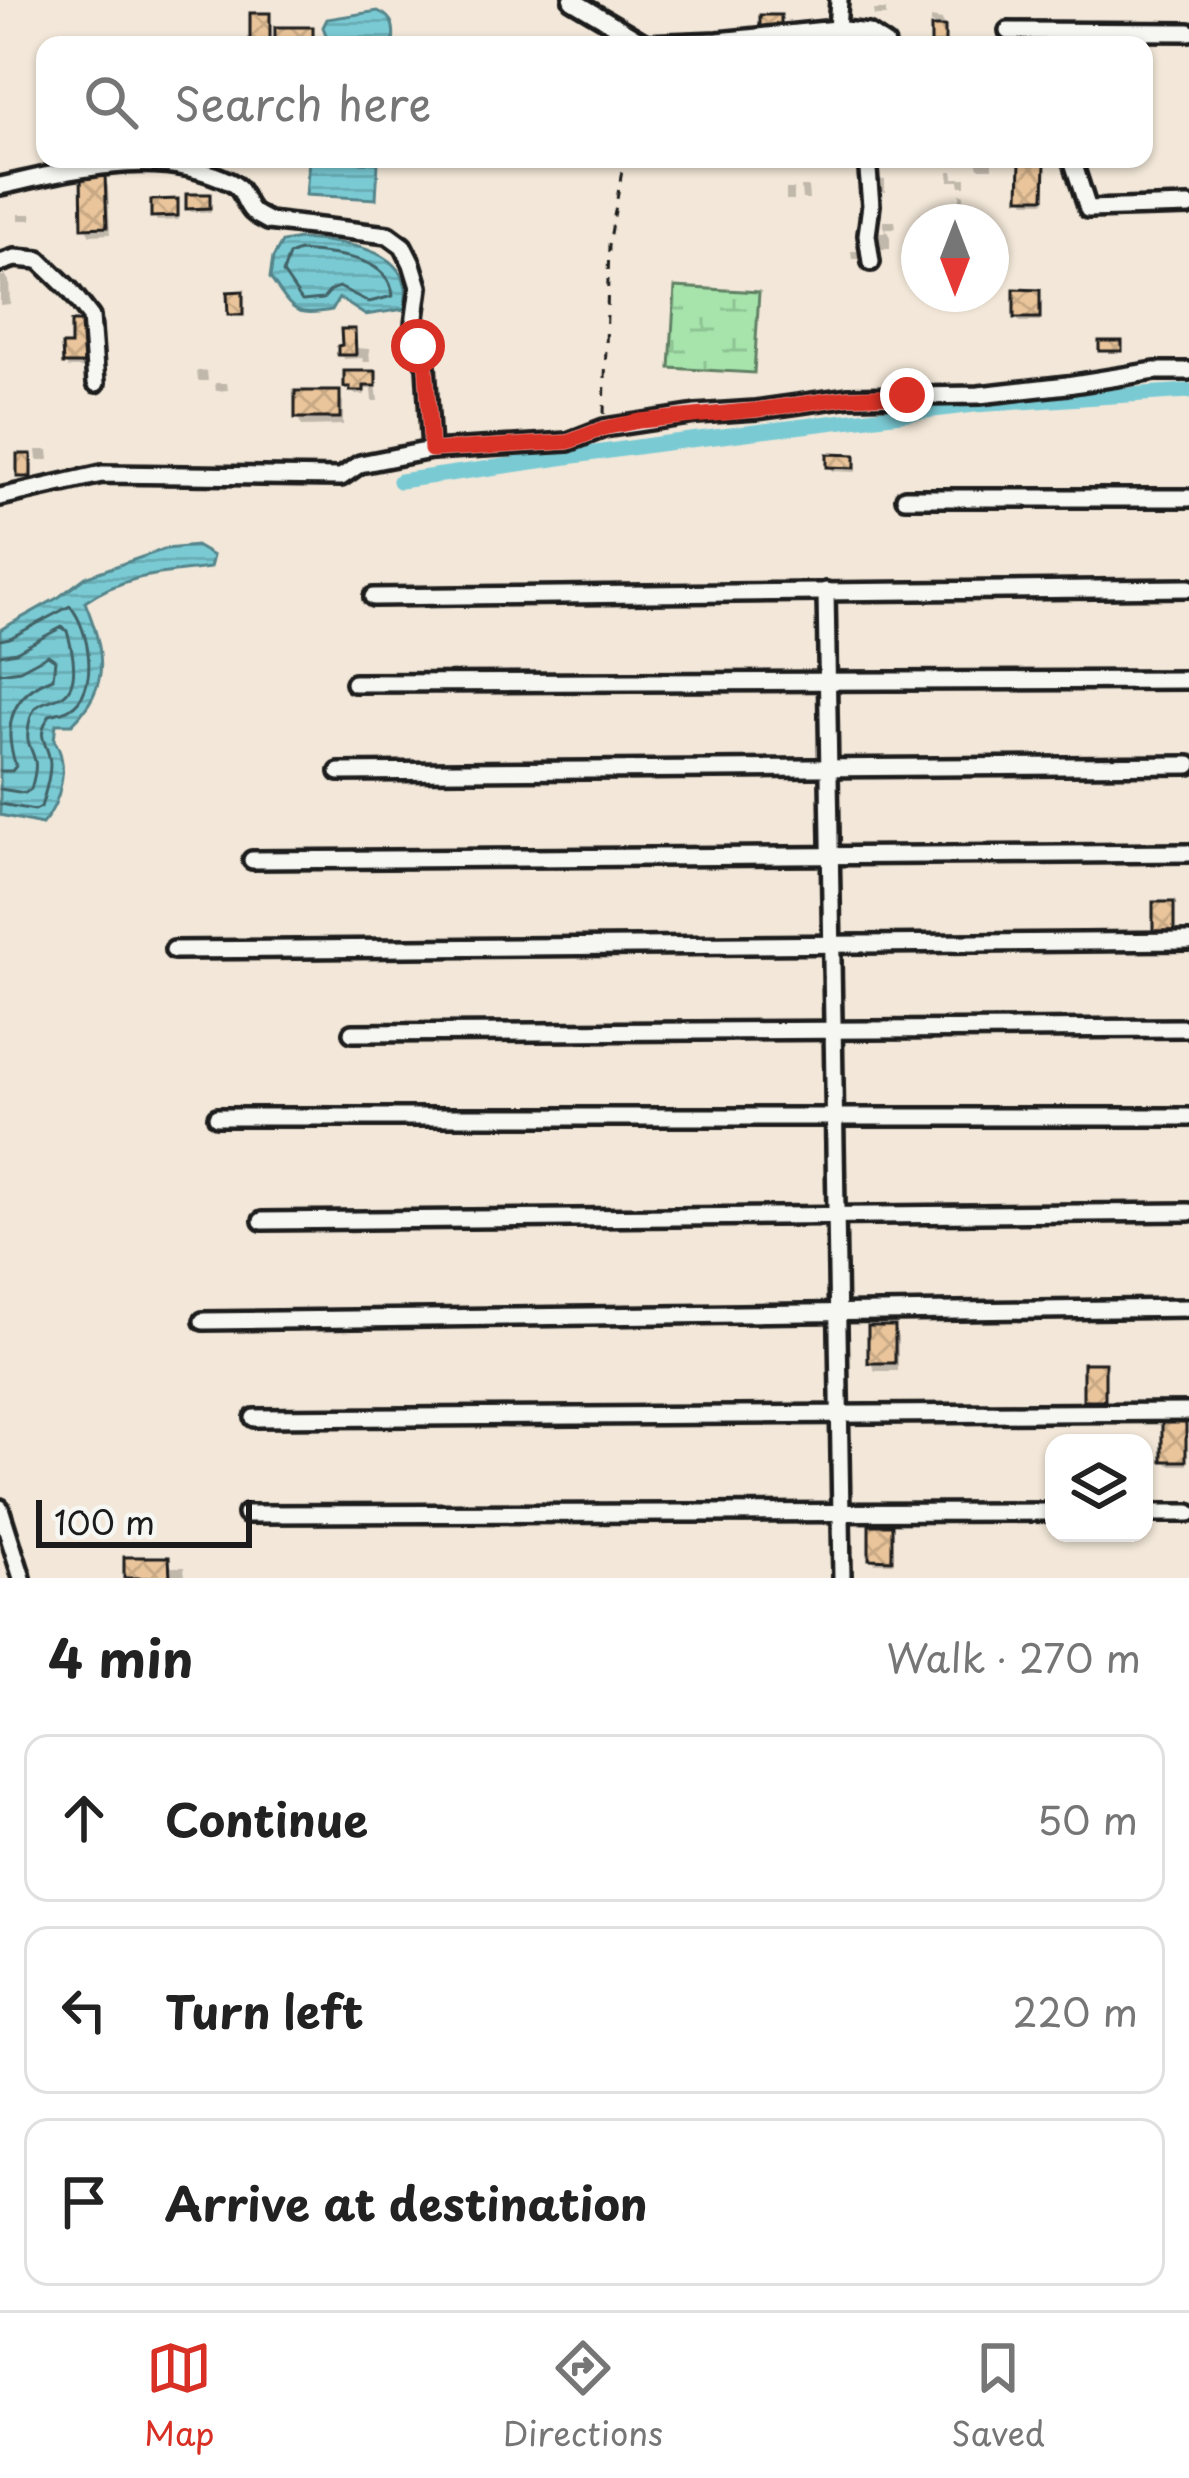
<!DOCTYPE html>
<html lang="en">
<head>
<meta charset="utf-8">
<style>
	body { margin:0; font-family:"Playpen Sans",sans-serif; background:#f2f2f2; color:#222 }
	.controls { position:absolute; right:36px; bottom:36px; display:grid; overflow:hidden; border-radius:24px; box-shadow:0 3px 9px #0004 }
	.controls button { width:108px; height:108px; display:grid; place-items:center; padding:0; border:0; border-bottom:3px solid #e0e0e0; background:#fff; color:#222; font:60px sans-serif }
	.compass { position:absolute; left:901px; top:204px; width:108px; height:108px; border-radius:50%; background:#fff; box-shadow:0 3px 9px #0004; rotate:180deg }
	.scale { position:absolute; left:36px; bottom:30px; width:216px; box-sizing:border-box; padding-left:12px; border:6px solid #1c1c1c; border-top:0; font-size:33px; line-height:42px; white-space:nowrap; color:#1c1c1c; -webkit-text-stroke:9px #f6f6f2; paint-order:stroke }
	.stop { position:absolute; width:36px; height:36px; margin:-27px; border:9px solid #d93025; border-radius:50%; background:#fff }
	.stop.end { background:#d93025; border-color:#fff; box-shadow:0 3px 12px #0008 }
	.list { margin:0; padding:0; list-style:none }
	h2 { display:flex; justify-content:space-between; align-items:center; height:156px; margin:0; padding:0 48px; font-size:51px }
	h2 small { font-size:39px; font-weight:400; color:#767676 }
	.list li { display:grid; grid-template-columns:78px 1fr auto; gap:36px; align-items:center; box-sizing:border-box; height:168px; margin:0 24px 24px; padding:0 24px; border:3px solid #e0e0e0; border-radius:24px }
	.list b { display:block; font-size:45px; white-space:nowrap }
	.list em { font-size:39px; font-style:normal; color:#767676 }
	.icon { flex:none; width:66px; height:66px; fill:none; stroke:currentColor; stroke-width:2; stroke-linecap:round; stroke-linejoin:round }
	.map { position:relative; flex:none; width:1189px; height:1578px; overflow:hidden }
	.search { position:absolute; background:#fff; box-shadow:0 3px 9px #0004; left:36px; right:36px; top:36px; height:132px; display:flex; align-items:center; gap:30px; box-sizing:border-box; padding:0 42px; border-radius:24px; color:#767676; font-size:45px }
	.sheet { height:732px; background:#fff }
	nav { display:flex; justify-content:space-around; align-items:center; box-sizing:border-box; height:168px; border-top:3px solid #e0e0e0; background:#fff; font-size:33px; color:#767676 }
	nav a { display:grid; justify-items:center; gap:6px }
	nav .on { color:#d93025 }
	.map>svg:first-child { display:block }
	.wetland { fill:url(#wetland-marsh); stroke:#618064; stroke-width:3 }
	.water { fill:url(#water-rules); stroke:#54848a; stroke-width:3 }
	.shadow { fill:#0003 }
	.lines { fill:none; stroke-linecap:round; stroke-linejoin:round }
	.shore { stroke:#426266; stroke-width:3 }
	.canal { stroke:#7acad4; stroke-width:15 }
	.building { fill:url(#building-cross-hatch); stroke:#1c1c1c; stroke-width:3 }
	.minor-casing { stroke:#1c1c1c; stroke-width:24 }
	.path { stroke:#1c1c1c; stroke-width:3; stroke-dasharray:9 9; stroke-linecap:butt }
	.minor { stroke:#f6f6f2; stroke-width:15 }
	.route { stroke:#d93025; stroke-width:15 }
</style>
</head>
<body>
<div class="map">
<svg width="1189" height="1578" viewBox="0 0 1189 1578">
	<defs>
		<pattern id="wetland-marsh" width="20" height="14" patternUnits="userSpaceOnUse" patternTransform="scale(3)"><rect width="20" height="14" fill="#a6e4ac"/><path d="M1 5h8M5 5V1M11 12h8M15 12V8" fill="none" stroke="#8ec393"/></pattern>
		<pattern id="water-rules" width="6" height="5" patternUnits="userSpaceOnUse" patternTransform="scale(3)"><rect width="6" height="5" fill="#7acad4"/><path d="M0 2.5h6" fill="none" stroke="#69adb5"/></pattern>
		<pattern id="building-cross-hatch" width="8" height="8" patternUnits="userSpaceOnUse" patternTransform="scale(3)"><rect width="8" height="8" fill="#eac59b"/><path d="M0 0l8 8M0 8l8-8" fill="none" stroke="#c8a985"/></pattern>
	</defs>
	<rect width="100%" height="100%" fill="#f2e7d8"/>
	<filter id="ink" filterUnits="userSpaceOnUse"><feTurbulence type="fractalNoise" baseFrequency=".00833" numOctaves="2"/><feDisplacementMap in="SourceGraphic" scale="24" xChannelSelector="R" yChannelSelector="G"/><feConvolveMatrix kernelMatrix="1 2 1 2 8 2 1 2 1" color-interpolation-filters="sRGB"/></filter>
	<g filter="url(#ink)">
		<polygon class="wetland" points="675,287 759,292 754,373 670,368"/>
		<g class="water">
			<path d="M378,11c16,7 17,17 15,34l-64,-2 -6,-16 4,-8z"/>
			<polygon points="309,159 378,163 376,199 306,195"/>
			<path d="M299,239c35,3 100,5 107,50 1,6 -1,13 -1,20l-40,6 -26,-17 -7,12c-41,8 -39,-2 -62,-32l3,-20 9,-16z"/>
			<path d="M196,546l17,10 -3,12c-48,6 -84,6 -125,34 19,48 27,83 -13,122h-16l-2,16c16,23 7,64 -12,84l-42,-9v-185l59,-33 28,-21 78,-27z"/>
		</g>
		<g class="shadow">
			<polygon points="873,10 886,10 886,16 874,16"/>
			<polygon points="931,18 942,20 946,45 934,43 934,25 931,24"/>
			<polygon points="827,39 827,45 805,45 805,40"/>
			<rect x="877" y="159" width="8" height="10"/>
			<polygon points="976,159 992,159 992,168 978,168"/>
			<polygon points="1043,165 1046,170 1045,202 1025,202 1022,197"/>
			<polygon points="948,171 953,171 954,178 966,178 966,186 960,186 959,181 949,181"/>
			<polygon points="104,178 108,186 110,234 90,235 85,227"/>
			<polygon points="876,179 885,180 885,192 876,191"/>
			<polygon points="801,187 808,187 809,199 802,199"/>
			<rect x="786" y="189" width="8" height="11"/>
			<polygon points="960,193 964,195 964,214 960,213"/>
			<polygon points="209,197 211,212 191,212 189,208"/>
			<polygon points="176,202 179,220 157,221 154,216"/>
			<polygon points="920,213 929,213 932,222 919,222"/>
			<polygon points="19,214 31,214 32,220 19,220"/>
			<polygon points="883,221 895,221 896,228 885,228 890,237 890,249 876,249 874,232 886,232 883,226"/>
			<rect x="991" y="235" width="11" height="7"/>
			<polygon points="851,251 862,251 862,259 852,259"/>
			<polygon points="0,276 6,276 9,281 10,304 0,305"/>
			<polygon points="1038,293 1041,297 1040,322 1019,322 1017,317"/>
			<polygon points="82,325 85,330 85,368 68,368 66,364"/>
			<polygon points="354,332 357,348 369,349 370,362 364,362 362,358 344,359 341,354"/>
			<polygon points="197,371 207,371 208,381 198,381"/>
			<polygon points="375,374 378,401 372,401 371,389 364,389 365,395 356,395 350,391 347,386"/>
			<polygon points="215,383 227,383 228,390 216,391"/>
			<polygon points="338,394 343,402 343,425 302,426 298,418"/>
			<polygon points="36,450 48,450 49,460 37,460"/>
			<polygon points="853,458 856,472 833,471 830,467"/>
			<polygon points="893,1329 898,1337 898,1371 875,1371 871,1363"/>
			<polygon points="1104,1366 1106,1371 1106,1404 1088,1404 1086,1399"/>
			<polygon points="1184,1426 1187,1430 1187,1465 1168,1465 1165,1461"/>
			<polygon points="890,1528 893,1533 893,1563 875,1563 872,1558"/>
			<polygon points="168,1560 172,1567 184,1567 185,1578 128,1578"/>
		</g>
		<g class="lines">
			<g class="shore">
				<path d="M299,251c33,3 90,4 94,45l-24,6 -30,-15 -8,3 -8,9 -21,2 -19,-28 6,-18z"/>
				<path d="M0,640l10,-2 60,-32c19,22 31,85 -1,103 -5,3 -12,4 -19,6 -17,25 0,27 0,50 0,14 -5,28 -9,42l-6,3 -35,-6"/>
				<path d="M0,655l16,-3 46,-25 5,4c5,17 14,52 -4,64 -17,10 -29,3 -34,29 -4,21 2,20 6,37 2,8 -2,21 -4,28l-6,4 -25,-4"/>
				<path d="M0,673l20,-3 28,-15 7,5 -2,18c-42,16 -51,47 -37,88l-4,5h-12"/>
			</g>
			<polyline class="canal" points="400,481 658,444 974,405 1189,391"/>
		</g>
		<g class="building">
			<rect x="250" y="13" width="20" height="32"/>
			<rect x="760" y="15" width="21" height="12"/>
			<rect x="275" y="27" width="38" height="18"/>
			<rect x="931" y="27" width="14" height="17"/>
			<polygon points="1020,162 1045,162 1044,198 1019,198"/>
			<polygon points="81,175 105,175 107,227 82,228"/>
			<polygon points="186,194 210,194 210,208 186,209"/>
			<polygon points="178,199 178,216 151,217 151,200"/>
			<polygon points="1014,289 1040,290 1040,318 1014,318"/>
			<polygon points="243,291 243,315 228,315 227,292"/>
			<polygon points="71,322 84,322 84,364 63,364 62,345 71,345"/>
			<polygon points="341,329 355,329 356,355 338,355 338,346 342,345"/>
			<rect x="1099" y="341" width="23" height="10"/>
			<polygon points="344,371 376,371 376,386 364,386 364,391 350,391 350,387 344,387"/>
			<rect x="295" y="391" width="45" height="27"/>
			<rect x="17" y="454" width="14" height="23"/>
			<polygon points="827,454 855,455 855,468 827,467"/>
			<rect x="1153" y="902" width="21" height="30"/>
			<rect x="868" y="1326" width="27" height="37"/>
			<rect x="1083" y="1363" width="22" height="37"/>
			<rect x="1162" y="1423" width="24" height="38"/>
			<polygon points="869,1525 892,1525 892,1560 869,1559"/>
			<polygon points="124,1557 169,1557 170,1578 124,1578"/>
		</g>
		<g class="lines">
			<g class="minor-casing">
				<g id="minor">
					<polyline points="572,0 646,44 718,41 836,29 868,33 886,45"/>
					<polyline points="1008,31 1189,32"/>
					<polyline points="836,45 839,0"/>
					<polyline points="867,159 871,205 867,235 871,262"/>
					<polyline points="1072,159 1088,209 1189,206"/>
					<path d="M0,186c74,-16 158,-40 230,-4 14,7 13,19 22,29 2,3 13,8 16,10l120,14 15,11 9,18 7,23 -7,53 14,26 5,84"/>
					<polyline points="0,263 15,258 39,260 70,290 91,317 96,383"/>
					<polyline points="0,497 102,474 341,477 360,464 431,450 568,442 604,428 696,414 756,410 849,397 979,395 1067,385 1155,371 1189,371"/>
					<polyline points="905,498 1189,498"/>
					<polyline points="826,591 842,1578"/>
					<polyline points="373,597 1189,588"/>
					<polyline points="354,683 1189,680"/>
					<polyline points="339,772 1189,765"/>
					<polyline points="252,860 1189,853"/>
					<polyline points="174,950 1189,941"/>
					<polyline points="352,1033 1189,1028"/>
					<polyline points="217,1117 1189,1117"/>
					<polyline points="262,1221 1189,1212"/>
					<polyline points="203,1321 1189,1308"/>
					<polyline points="254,1418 1189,1412"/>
					<polyline points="0,1508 22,1578"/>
					<polyline points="1144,1513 1189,1513"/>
					<polyline points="246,1514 1054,1512"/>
				</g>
			</g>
			<polyline class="path" points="604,414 609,245 624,159"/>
			<use href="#minor" class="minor"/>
		</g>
	</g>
	<g class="lines" filter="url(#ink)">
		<polyline class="route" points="418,346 426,366 431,450 568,442 604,428 640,421 756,410 850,397 907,395"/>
	</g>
</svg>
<div class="controls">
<button><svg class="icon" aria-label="layers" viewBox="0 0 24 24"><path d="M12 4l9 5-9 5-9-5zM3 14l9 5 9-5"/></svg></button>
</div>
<svg class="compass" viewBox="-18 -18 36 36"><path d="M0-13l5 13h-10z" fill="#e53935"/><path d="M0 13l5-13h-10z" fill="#767676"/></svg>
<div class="scale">100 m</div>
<div class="stop" style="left:418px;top:346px"></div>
<div class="stop end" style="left:907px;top:395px"></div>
<div class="search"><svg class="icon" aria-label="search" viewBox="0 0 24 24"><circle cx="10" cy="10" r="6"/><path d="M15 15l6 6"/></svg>Search here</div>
</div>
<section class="sheet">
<h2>4 min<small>Walk · 270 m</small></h2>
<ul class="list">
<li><svg class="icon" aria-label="ahead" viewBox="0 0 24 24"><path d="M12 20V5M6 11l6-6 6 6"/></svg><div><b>Continue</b></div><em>50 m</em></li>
<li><svg class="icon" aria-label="left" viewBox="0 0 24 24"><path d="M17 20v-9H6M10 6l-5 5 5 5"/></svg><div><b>Turn left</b></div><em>220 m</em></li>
<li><svg class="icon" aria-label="arrive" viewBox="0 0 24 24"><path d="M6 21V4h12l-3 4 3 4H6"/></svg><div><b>Arrive at destination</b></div></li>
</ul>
</section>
<nav>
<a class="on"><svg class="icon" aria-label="map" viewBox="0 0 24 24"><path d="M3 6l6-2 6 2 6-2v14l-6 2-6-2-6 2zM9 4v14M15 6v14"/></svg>Map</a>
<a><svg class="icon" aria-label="directions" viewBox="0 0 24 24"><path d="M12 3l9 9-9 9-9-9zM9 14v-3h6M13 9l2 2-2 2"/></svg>Directions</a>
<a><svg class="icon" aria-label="saved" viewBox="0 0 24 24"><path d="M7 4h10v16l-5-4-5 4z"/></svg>Saved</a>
</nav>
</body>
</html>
